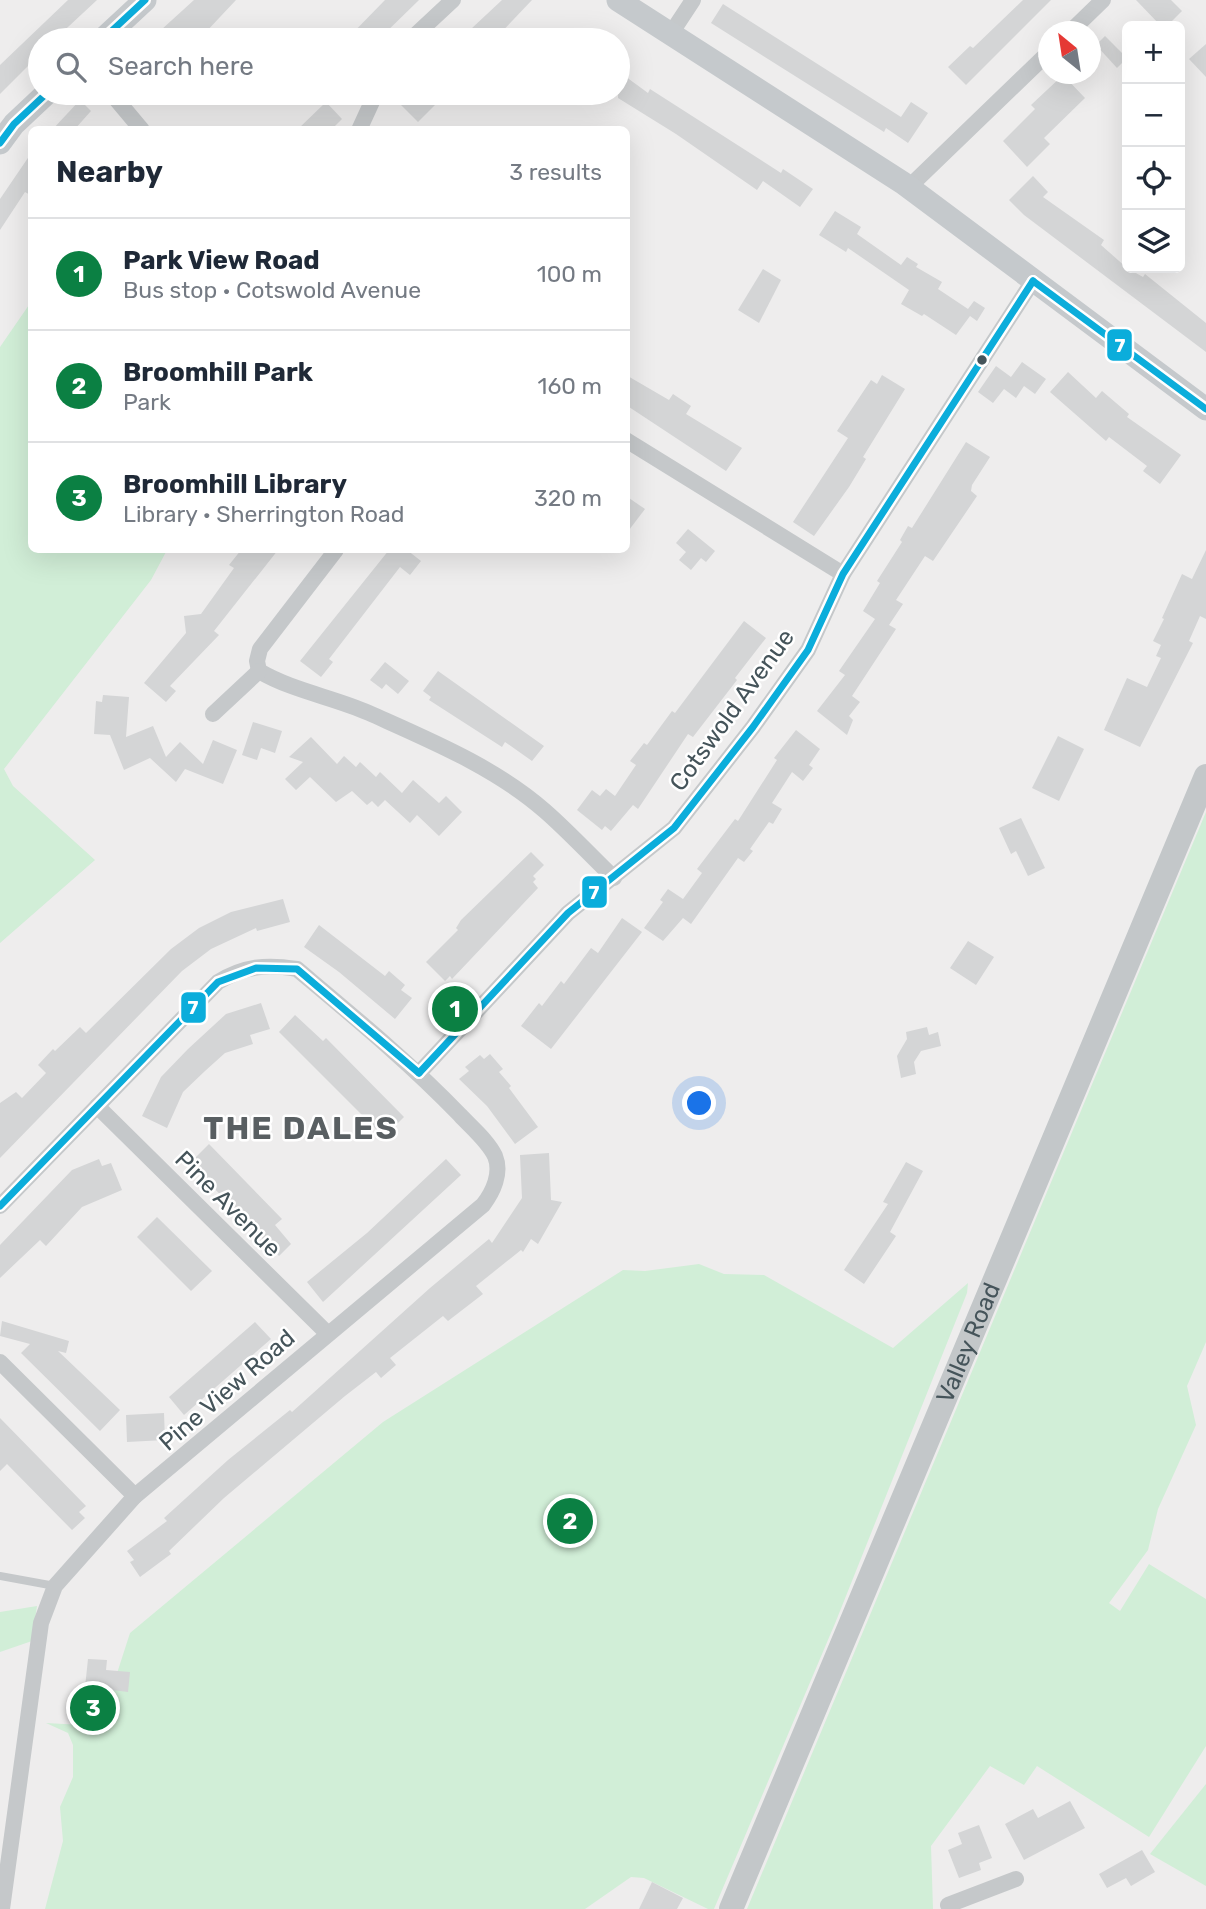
<!DOCTYPE html>
<html lang="en">
<head>
<meta charset="utf-8">
<style>
	body { margin:0; font-family:Rubik,sans-serif; background:#f2f2f3; color:#1f2937 }
	.controls { position:absolute; right:21px; top:21px; display:grid; overflow:hidden; border-radius:10px; box-shadow:0 7px 28px #0002 }
	.controls button { width:63px; height:63px; display:grid; place-items:center; padding:0; border:0; border-bottom:2px solid #e0e1e3; background:#fff; color:#1f2937; font:35px sans-serif }
	.compass { position:absolute; left:1038px; top:21px; width:63px; height:63px; border-radius:50%; background:#fff; box-shadow:0 7px 28px #0002; rotate:330deg }
	.you { position:absolute; left:700px; top:1104px; width:24px; height:24px; margin:-18px; border:5px solid #fff; border-radius:50%; background:#1a73e8; box-shadow:0 0 0 10px #1a73e833 }
	.badge { display:grid; place-items:center; width:46px; height:46px; border-radius:50%; background:#0b8043; color:#fff; font-size:23px; font-weight:700 }
	.pin { position:absolute; translate:-50% -50%; border:4px solid #fff; box-shadow:0 2px 7px #0006 }
	.list { margin:0; padding:0; list-style:none }
	h2 { display:flex; justify-content:space-between; align-items:center; height:91px; margin:0; padding:0 28px; font-size:30px }
	h2 small { font-size:23px; font-weight:400; color:#747a83 }
	.list li { display:grid; grid-template-columns:46px 1fr auto; gap:21px; align-items:center; box-sizing:border-box; height:112px; padding:0 28px; border-top:2px solid #e0e1e3 }
	.list b { display:block; font-size:26px; white-space:nowrap }
	.list p { margin:0; font-size:23px; white-space:nowrap; color:#747a83 }
	.list em { font-size:23px; font-style:normal; color:#747a83 }
	.icon { flex:none; width:38px; height:38px; fill:none; stroke:currentColor; stroke-width:2; stroke-linecap:round; stroke-linejoin:round }
	.map { position:relative; flex:none; width:1206px; height:1909px; overflow:hidden }
	.search { position:absolute; background:#fff; box-shadow:0 7px 28px #0002; left:28px; top:28px; width:602px; height:77px; display:flex; align-items:center; gap:18px; box-sizing:border-box; padding:0 24px; border-radius:38px; color:#747a83; font-size:26px }
	.panel { position:absolute; background:#fff; box-shadow:0 7px 28px #0002; left:28px; top:126px; width:602px; height:427px; border-radius:10px }
	.map>svg:first-child { display:block }
	.green { fill:#d1eed7 }
	.building { fill:#d4d5d6 }
	.lines { fill:none; stroke-linecap:round; stroke-linejoin:round }
	.lane { stroke:#c5c8ca; stroke-width:8 }
	.street { stroke:#c5c8ca; stroke-width:16 }
	.secondary { stroke:#c5c9cc; stroke-width:23 }
	.primary { stroke:#c3c7c9; stroke-width:24 }
	.bus-1-casing { stroke:#fff; stroke-width:12 }
	.bus-1 { stroke:#0baddb; stroke-width:7 }
	.bus-dot { fill:#45545a; stroke:#fff; stroke-width:2.5 }
	.labels { text-anchor:middle; stroke-width:5; stroke-linejoin:round; paint-order:stroke }
	.street-label { font-size:24px; fill:#45545a; stroke:#fff }
	.district-label { font-size:32px; font-weight:bold; letter-spacing:2px; fill:#595f62; stroke:#fff }
	.line-badge { stroke:#fff; stroke-width:2.5 }
	.badge-label { font-size:19px; text-anchor:middle; font-weight:bold; fill:#fff }
</style>
</head>
<body>
<div class="map">
<svg width="1206" height="1909" viewBox="0 0 1206 1909">
	<rect width="100%" height="100%" fill="#eeeded"/>
	<g class="green">
		<polygon points="31,302 32,550 167,550 151,580 4,769 13,786 95,860 0,943 0,347"/>
		<polygon points="1206,812 1206,1342 1187,1386 1196,1425 1158,1509 1148,1550 1109,1603 1120,1611 1149,1564 1206,1599 1206,1746 1149,1837 1037,1766 1024,1785 990,1766 931,1846 933,1909 747,1909"/>
		<polygon points="699,1264 724,1274 764,1275 893,1348 968,1283 967,1293 836,1621 714,1909 708,1909 644,1878 631,1877 585,1909 45,1909 63,1841 60,1807 73,1777 73,1745 68,1733 46,1723 100,1726 130,1633 383,1422 623,1270 645,1271"/>
		<polygon points="37,1606 32,1641 0,1652 0,1612"/>
		<polygon points="1206,1784 1206,1886 1150,1854"/>
	</g>
	<g class="building">
		<polygon points="68,0 97,0 54,40 40,40 40,54 0,94 0,65"/>
		<polygon points="194,0 236,0 204,34 197,28 186,40 150,40"/>
		<polygon points="385,0 419,0 378,40 346,40"/>
		<polygon points="502,0 532,0 494,40 482,40 471,29"/>
		<polygon points="1023,0 1051,0 966,85 948,67 970,46 973,48"/>
		<polygon points="1136,0 1171,0 1182,11 1167,26 1161,26"/>
		<polygon points="723,4 901,117 911,102 928,113 908,143 886,128 884,132 711,23"/>
		<polygon points="1105,36 1127,58 1117,68 1096,45"/>
		<polygon points="1206,44 1206,77 1189,59"/>
		<polygon points="618,71 648,93 650,89 781,173 783,169 813,189 800,207 763,181 757,190 676,134 618,98"/>
		<polygon points="1063,75 1085,98 1044,138 1050,144 1027,167 1003,141 1035,109 1031,105"/>
		<polygon points="414,93 447,93 418,122 401,105"/>
		<polygon points="80,100 91,111 74,130 52,130"/>
		<polygon points="326,102 342,119 331,130 297,130"/>
		<polygon points="32,152 32,196 25,192 0,230 0,199"/>
		<polygon points="1033,176 1048,192 1043,197 1104,240 1101,245 1127,268 1143,277 1145,274 1206,323 1206,352 1024,215 1009,200"/>
		<polygon points="835,211 861,227 857,234 901,265 907,257 918,264 916,267 942,282 938,289 968,309 974,301 985,308 977,321 970,316 956,335 924,314 922,316 901,304 909,290 848,248 846,252 819,235"/>
		<polygon points="763,269 781,280 759,323 738,310"/>
		<polygon points="1022,362 1046,379 1035,394 1024,386 1016,398 1004,389 993,403 978,392 996,366 1011,377"/>
		<polygon points="1068,372 1096,398 1102,391 1129,414 1127,417 1181,455 1160,484 1143,471 1147,466 1109,437 1106,441 1050,392"/>
		<polygon points="626,375 669,400 673,394 691,406 686,414 742,448 726,471 626,405"/>
		<polygon points="882,375 905,389 863,457 866,459 849,487 814,536 793,522 848,438 837,431 871,380 877,384"/>
		<polygon points="966,442 990,457 972,485 971,491 977,496 933,561 925,556 896,600 903,604 889,625 896,629 852,696 860,702 849,716 853,720 847,735 817,711 845,675 839,671 875,619 863,611 880,583 877,581 902,542 900,540 908,526 912,528"/>
		<polygon points="626,496 645,509 626,534"/>
		<polygon points="688,529 715,551 706,562 701,558 691,570 679,560 686,552 676,543"/>
		<polygon points="241,550 278,550 214,631 219,635 170,686 176,691 166,702 144,683 186,633 184,616 201,614 234,568 229,565"/>
		<polygon points="389,550 407,550 421,561 410,575 400,567 329,659 333,662 321,677 300,661"/>
		<polygon points="1206,550 1206,619 1200,616 1189,641 1193,643 1140,747 1104,730 1127,678 1147,687 1161,658 1156,656 1161,645 1153,641 1164,619 1162,618 1182,574 1192,579"/>
		<polygon points="744,621 766,638 735,678 737,680 693,737 688,734 638,809 633,805 611,831 605,826 602,830 577,810 592,790 600,796 606,789 615,796 636,765 630,761 644,743 647,745 672,711 675,713"/>
		<polygon points="385,662 409,681 398,694 386,684 382,689 370,680"/>
		<polygon points="438,671 544,746 532,761 505,742 502,747 429,700 431,697 423,691"/>
		<polygon points="103,695 129,697 126,737 153,726 166,757 180,742 203,764 213,740 237,750 223,784 185,769 176,782 150,758 124,770 110,735 94,734 96,701 102,702"/>
		<polygon points="253,722 282,731 275,753 261,748 257,760 242,755"/>
		<polygon points="796,730 820,749 809,765 813,768 803,781 792,772 772,803 782,809 773,824 769,822 750,849 753,851 744,862 738,858 691,924 683,918 663,941 644,928 663,902 660,900 668,889 683,899 702,873 697,869 735,819 738,821 777,760 774,758"/>
		<polygon points="1058,736 1084,749 1059,801 1032,788"/>
		<polygon points="311,737 337,764 344,756 356,767 360,762 376,777 380,772 402,793 413,780 439,803 446,796 462,812 439,836 417,815 410,823 385,800 378,807 372,801 367,805 352,791 336,802 310,777 296,790 285,779 303,762 289,757"/>
		<polygon points="1021,818 1045,868 1028,876 1016,851 1011,854 999,828"/>
		<polygon points="531,852 544,865 533,876 536,879 533,882 538,888 452,979 450,976 445,981 426,962 458,930 456,928 461,920"/>
		<polygon points="283,899 290,922 257,931 256,928 211,949 182,971 0,1158 0,1103 16,1092 22,1098 46,1073 38,1065 53,1049 55,1051 80,1027 86,1033 171,949 199,928 231,912"/>
		<polygon points="622,918 642,932 551,1049 521,1026 539,1003 542,1006 561,981 564,984 591,948 598,953"/>
		<polygon points="319,925 385,976 389,971 405,985 401,990 412,998 395,1019 339,972 304,947"/>
		<polygon points="968,941 994,957 976,985 950,968"/>
		<polygon points="261,1003 270,1029 250,1035 253,1044 225,1053 205,1071 183,1092 167,1128 142,1116 161,1077 188,1049 226,1014"/>
		<polygon points="295,1015 323,1041 326,1038 404,1117 384,1137 279,1032"/>
		<polygon points="927,1027 929,1035 938,1032 941,1046 921,1051 914,1062 916,1074 901,1078 897,1056 907,1039 906,1032"/>
		<polygon points="490,1054 503,1069 499,1072 511,1086 509,1088 538,1127 515,1144 487,1106 459,1079 469,1071 465,1067 480,1055 484,1059"/>
		<polygon points="209,1144 282,1219 275,1225 291,1244 279,1256 190,1163"/>
		<polygon points="549,1153 551,1200 562,1202 538,1244 531,1239 523,1252 521,1250 476,1286 483,1294 448,1321 443,1316 390,1358 396,1365 381,1378 376,1372 345,1396 224,1498 169,1551 171,1554 140,1577 130,1562 134,1560 127,1551 167,1521 164,1518 228,1460 290,1410 292,1412 430,1288 489,1239 492,1243 522,1198 520,1155"/>
		<polygon points="99,1159 102,1166 111,1163 122,1190 82,1207 46,1246 40,1240 0,1278 0,1245 72,1170"/>
		<polygon points="446,1159 461,1175 323,1302 307,1282 367,1233"/>
		<polygon points="906,1162 923,1171 890,1232 896,1236 864,1284 844,1270 888,1204 883,1202"/>
		<polygon points="157,1217 212,1271 191,1291 137,1237"/>
		<polygon points="2,1321 69,1341 66,1353 58,1351 120,1410 100,1431 21,1353 30,1344 0,1336"/>
		<polygon points="255,1322 271,1339 184,1415 169,1397"/>
		<polygon points="164,1413 165,1440 127,1442 126,1415"/>
		<polygon points="0,1418 86,1506 79,1512 85,1518 72,1530 7,1464 0,1471"/>
		<polygon points="88,1659 107,1660 106,1670 130,1672 128,1692 104,1689 100,1727 81,1725"/>
		<polygon points="1070,1801 1085,1828 1024,1860 1005,1824 1033,1809 1038,1818"/>
		<polygon points="979,1825 992,1858 979,1863 981,1870 959,1878 948,1850 962,1844 958,1833"/>
		<polygon points="1142,1850 1155,1872 1131,1886 1126,1878 1107,1888 1099,1874"/>
		<polygon points="652,1882 683,1898 677,1909 639,1909"/>
	</g>
	<g class="lines">
		<polyline class="lane" points="0,1576 55,1586"/>
		<g class="street">
			<polyline points="1070,32 1103,0"/>
			<polyline points="670,35 693,0"/>
			<polyline points="410,40 453,0"/>
			<polyline points="111,93 142,130"/>
			<polyline points="359,130 376,93"/>
			<polyline points="908,188 1048,53"/>
			<polyline points="626,440 843,574"/>
			<path d="M336,550l-76,99 -3,12 2,10c34,20 74,26 110,42 60,27 126,54 176,98 24,21 46,45 69,67"/>
			<polyline points="213,714 259,671"/>
			<polyline points="419,1073 568,913 674,828 753,727 808,650 843,574 1033,281"/>
			<polyline points="97,1106 328,1334"/>
			<path d="M0,1206l218,-224c26,-16 48,-18 79,-13 56,47 112,93 163,146 11,12 28,26 35,41 7,17 -2,36 -12,49l-348,291 -135,-134"/>
			<polyline points="948,1905 1016,1879"/>
			<polyline points="2,1909 41,1623 55,1586 135,1496"/>
		</g>
		<g class="secondary">
			<polyline points="618,0 903,183 1206,409"/>
			<polyline points="102,40 145,0"/>
			<polyline points="0,143 14,124 47,93"/>
		</g>
		<path class="primary" id="s1" d="M731,1909l475,-1133"/>
		<g class="bus-1-casing">
			<g id="bus-1">
				<polyline points="102,40 145,0"/>
				<polyline points="0,143 14,124 47,93"/>
				<polyline points="1033,281 1206,409"/>
				<polyline points="419,1073 568,913 674,828 753,727 808,650 843,574 1033,281"/>
				<polyline points="0,1206 218,982 256,968 297,969 419,1073"/>
			</g>
		</g>
		<use href="#bus-1" class="bus-1"/>
	</g>
	<circle class="bus-dot" cx="982" cy="360" r="6"/>
	<g class="labels">
		<g class="street-label">
			<text transform="translate(732 710) rotate(-54)" y="8">Cotswold Avenue</text>
			<text transform="translate(228 1204) rotate(45)" y="8">Pine Avenue</text>
			<text dy="8" stroke="none"><textPath href="#s1" startOffset="614">Valley Road</textPath></text>
			<text transform="translate(227 1390) rotate(-41)" y="8">Pine View Road</text>
		</g>
		<g class="district-label">
			<text x="301" y="1139">THE DALES</text>
		</g>
	</g>
	<g class="line-badge">
		<rect x="1106" y="328" width="27" height="34" rx="7" fill="#0baddb"/>
		<rect x="581" y="875" width="27" height="34" rx="7" fill="#0baddb"/>
		<rect x="180" y="991" width="27" height="33" rx="7" fill="#0baddb"/>
	</g>
	<g class="badge-label">
		<text x="1120" y="352">7</text>
		<text x="594" y="899">7</text>
		<text x="193" y="1014">7</text>
	</g>
</svg>
<div class="controls">
<button>+</button>
<button>−</button>
<button><svg class="icon" aria-label="locate" viewBox="0 0 24 24"><circle cx="12" cy="12" r="6"/><path d="M12 2v4M12 18v4M2 12h4M18 12h4"/></svg></button>
<button><svg class="icon" aria-label="layers" viewBox="0 0 24 24"><path d="M12 4l9 5-9 5-9-5zM3 14l9 5 9-5"/></svg></button>
</div>
<svg class="compass" viewBox="-18 -18 36 36"><path d="M0-13l5 13h-10z" fill="#e53935"/><path d="M0 13l5-13h-10z" fill="#747a83"/></svg>
<div class="you"></div>
<div class="pin badge" style="left:455px;top:1009px">1</div>
<div class="pin badge" style="left:570px;top:1521px">2</div>
<div class="pin badge" style="left:93px;top:1708px">3</div>
<div class="search"><svg class="icon" aria-label="search" viewBox="0 0 24 24"><circle cx="10" cy="10" r="6"/><path d="M15 15l6 6"/></svg>Search here</div>
<section class="panel">
<h2>Nearby<small>3 results</small></h2>
<ul class="list">
<li><span class="badge">1</span><div><b>Park View Road</b><p>Bus stop · Cotswold Avenue</p></div><em>100 m</em></li>
<li><span class="badge">2</span><div><b>Broomhill Park</b><p>Park</p></div><em>160 m</em></li>
<li><span class="badge">3</span><div><b>Broomhill Library</b><p>Library · Sherrington Road</p></div><em>320 m</em></li>
</ul>
</section>
</div>
</body>
</html>
